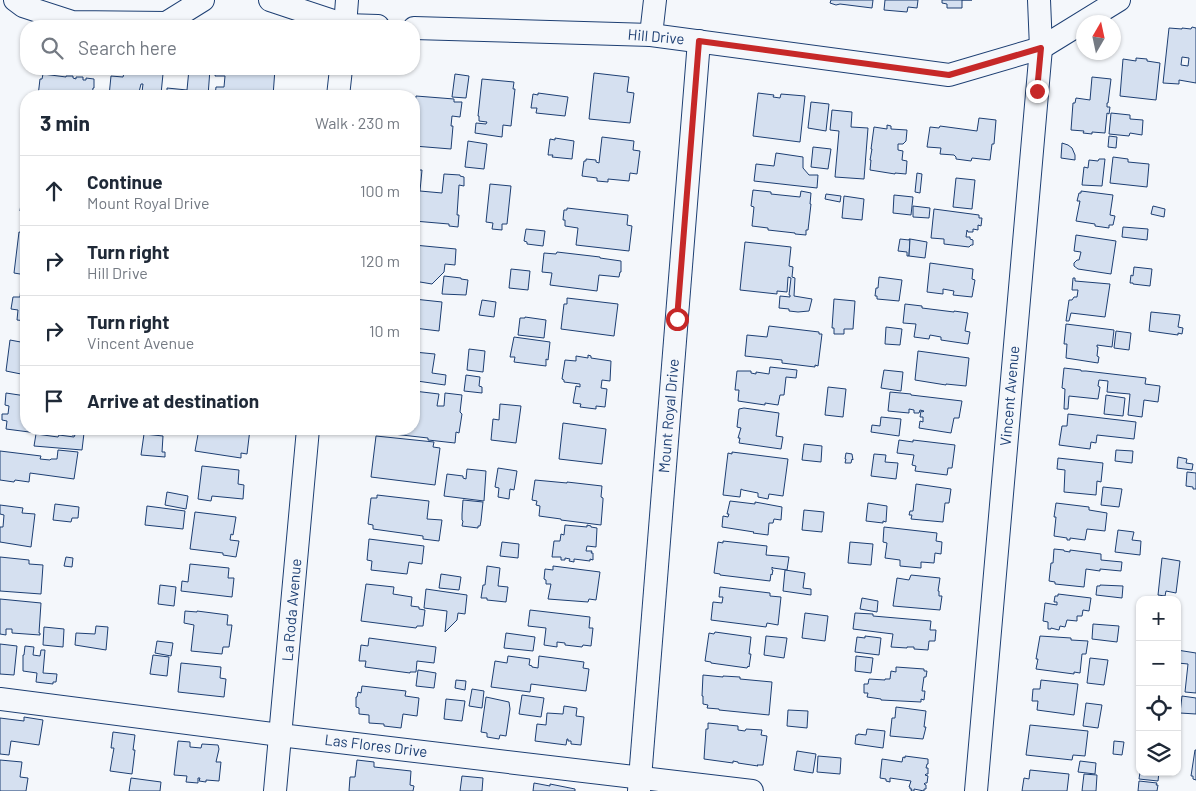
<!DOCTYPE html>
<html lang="en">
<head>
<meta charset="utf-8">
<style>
	body { margin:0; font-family:Barlow,sans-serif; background:#f6f6f7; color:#1f2937 }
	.controls { position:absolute; right:15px; bottom:15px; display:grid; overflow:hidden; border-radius:10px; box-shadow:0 1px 4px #0004 }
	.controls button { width:45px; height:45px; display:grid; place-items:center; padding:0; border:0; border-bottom:1px solid #e0e1e3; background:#fff; color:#1f2937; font:25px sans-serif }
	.compass { position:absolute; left:1076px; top:15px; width:45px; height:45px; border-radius:50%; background:#fff; box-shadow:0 1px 4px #0004; rotate:9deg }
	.stop { position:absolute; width:15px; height:15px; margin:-11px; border:4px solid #c62828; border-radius:50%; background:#fff }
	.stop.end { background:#c62828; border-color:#fff; box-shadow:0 1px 5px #0008 }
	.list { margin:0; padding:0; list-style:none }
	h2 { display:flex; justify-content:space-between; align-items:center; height:65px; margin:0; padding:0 20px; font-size:21px }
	h2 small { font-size:16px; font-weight:400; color:#747a83 }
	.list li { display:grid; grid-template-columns:32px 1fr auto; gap:15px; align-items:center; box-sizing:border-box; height:70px; padding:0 20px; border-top:1px solid #e0e1e3 }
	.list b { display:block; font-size:19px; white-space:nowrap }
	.list p { margin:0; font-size:16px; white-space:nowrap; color:#747a83 }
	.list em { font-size:16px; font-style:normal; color:#747a83 }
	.icon { flex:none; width:28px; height:28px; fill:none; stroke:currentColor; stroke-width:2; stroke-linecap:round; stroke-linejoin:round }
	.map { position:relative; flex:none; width:1196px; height:791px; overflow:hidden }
	.search { position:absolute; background:#fff; box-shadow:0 1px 4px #0004; left:20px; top:20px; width:400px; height:55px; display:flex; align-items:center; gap:12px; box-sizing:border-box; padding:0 18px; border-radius:20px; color:#747a83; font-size:19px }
	.panel { position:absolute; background:#fff; box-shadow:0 1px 4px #0004; left:20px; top:90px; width:400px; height:345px; border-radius:20px }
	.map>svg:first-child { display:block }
	.building { fill:#d5e0f0; stroke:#1d3f73; fill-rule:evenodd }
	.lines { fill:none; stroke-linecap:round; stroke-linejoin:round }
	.minor-casing { stroke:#1d3f73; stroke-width:24 }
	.minor { stroke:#f4f7fb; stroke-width:22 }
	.route { stroke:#c62828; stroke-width:6 }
	.labels { text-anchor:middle; stroke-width:4; stroke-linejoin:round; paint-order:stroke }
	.street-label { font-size:15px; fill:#1d3f73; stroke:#f4f7fb }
</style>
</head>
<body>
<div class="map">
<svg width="1196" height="791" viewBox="0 0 1196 791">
	<rect width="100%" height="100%" fill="#f4f7fb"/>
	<g class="building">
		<polygon points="831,0 873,0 872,8 840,4 836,5 830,3"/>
		<polygon points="885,0 918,0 917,8 908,7 907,12 884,10"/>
		<polygon points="942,0 972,0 962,0 962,8 947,8 947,4 942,3"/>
		<path d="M1192,27l4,1v55l-17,-3v4l-16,-1 6,-55 13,1v-1l9,1zM1182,57l7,1 -1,8 -7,-1z"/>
		<polygon points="1136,58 1147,59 1147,61 1160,63 1156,100 1120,96 1123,59 1136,61"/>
		<polygon points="189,69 210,69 208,96 167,96 167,88 187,90"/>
		<polygon points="216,69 275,69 273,96 215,96 216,87 224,87 225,76 215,76"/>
		<polygon points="144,71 163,74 161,94 142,92 143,84 141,84 139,92 161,95 161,96 109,96 111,76 123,77 124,73 143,74"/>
		<polygon points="594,73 629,77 627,92 634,93 630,123 589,119"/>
		<polygon points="43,74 66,77 66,76 73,76 73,78 76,79 76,77 83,77 83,80 86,80 86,78 94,79 94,88 93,88 92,96 38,96 40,79 42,79"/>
		<polygon points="455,74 469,76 466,98 452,97"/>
		<polygon points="1092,77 1111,79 1108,103 1107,103 1107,107 1110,107 1109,114 1107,113 1105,133 1092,132 1092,134 1083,133 1084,131 1071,130 1073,103 1075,103 1076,98 1090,100"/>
		<polygon points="482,79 514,82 513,89 515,89 511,126 503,125 502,137 475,133 476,123 486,124 487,122 479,121 479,116 478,116"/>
		<polygon points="538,93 568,97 565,116 536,113 537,108 531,108 533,94 538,95"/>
		<polygon points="758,93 774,95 773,97 780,98 781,94 805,96 800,142 753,136"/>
		<polygon points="416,96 454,99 454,102 462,102 460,117 452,116 451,126 453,126 451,149 414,146 414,107 415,107"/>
		<polygon points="811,102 829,104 826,131 808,128"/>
		<polygon points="832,110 852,112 851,127 868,128 864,179 835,177 839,131 830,130"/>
		<polygon points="1111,113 1130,115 1130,119 1143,120 1142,135 1130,133 1129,136 1109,134"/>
		<polygon points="979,118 996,120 994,144 992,144 990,160 972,158 971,161 956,159 956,157 954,155 940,154 941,148 927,147 930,127 939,128 940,126 977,131"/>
		<polygon points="887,125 891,126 891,129 907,130 906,141 903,144 898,144 898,150 903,151 902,160 907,161 906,174 895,173 895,174 870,170 871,160 870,160 872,149 871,149 874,127 887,129"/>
		<polygon points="1109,136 1117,137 1116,148 1108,147"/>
		<polygon points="602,137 634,141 633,150 640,151 637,174 630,173 629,181 608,179 608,182 597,181 597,178 582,176 584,161 586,161 586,159 596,160 596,162 599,163"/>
		<polygon points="555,138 574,141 572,159 552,157 553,155 548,155 550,139 555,140"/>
		<polygon points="468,141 487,144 484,169 465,167"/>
		<polygon points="1062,143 1068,145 1072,148 1075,155 1075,160 1061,158"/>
		<polygon points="813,147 831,149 828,169 811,167"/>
		<polygon points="776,153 803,157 803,168 809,175 818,175 817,188 754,181 756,164 774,166"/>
		<polygon points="1113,157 1128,159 1128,162 1149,164 1147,187 1110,183"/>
		<polygon points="1099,159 1105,159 1102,186 1082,185 1084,167 1088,168 1089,160 1098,161"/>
		<polygon points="414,170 422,170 420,191 442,193 444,174 460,175 460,176 464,177 464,186 459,185 457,215 459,215 458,227 449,226 449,224 414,221"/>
		<polygon points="917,173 922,174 920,193 915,192"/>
		<polygon points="956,178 975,180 972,209 953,207"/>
		<polygon points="490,184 511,186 507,224 502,224 502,230 492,229 493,223 486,222"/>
		<polygon points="23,189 26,189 26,211 20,211"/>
		<polygon points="753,190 771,192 771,194 800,197 801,191 811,193 810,204 811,204 808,230 806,230 806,235 795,234 795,233 768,230 768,228 752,226 754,207 751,206"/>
		<polygon points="1081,191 1113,195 1110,215 1115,216 1113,225 1109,225 1109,228 1095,226 1095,224 1076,221 1080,201 1077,201 1079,193 1081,193"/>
		<polygon points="826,194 841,196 840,202 825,199"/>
		<polygon points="894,195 913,197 911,215 893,213"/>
		<polygon points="844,196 864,199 862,220 842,218"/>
		<polygon points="913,206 930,208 929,218 913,217"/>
		<polygon points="1153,206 1165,209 1164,217 1151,214"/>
		<polygon points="567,208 628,215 627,225 632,226 629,251 576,245 578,228 565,226 565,220 563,220 564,210 567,210"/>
		<polygon points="934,209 979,215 979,218 982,218 981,226 978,225 978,230 973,229 973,232 968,232 967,230 966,237 970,237 970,239 973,240 973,245 971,245 969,247 944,244 944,239 931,238"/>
		<polygon points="1123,227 1148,229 1147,240 1122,237"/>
		<polygon points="526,229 545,231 543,246 527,244 527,242 524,241"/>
		<polygon points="19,232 26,233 26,275 14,273"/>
		<polygon points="1076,235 1116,241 1111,274 1078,269 1074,266 1074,263 1077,260 1079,260 1081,252 1074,251"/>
		<polygon points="900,239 909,240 909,239 910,239 909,256 907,256 907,252 898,251"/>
		<polygon points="910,239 927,242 925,258 909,256"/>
		<polygon points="745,242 791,247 789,266 793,267 792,277 795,278 794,296 812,299 809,311 798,312 789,311 789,309 779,308 780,296 790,297 790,295 789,295 791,278 788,277 787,292 777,291 777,294 740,290"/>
		<polygon points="414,245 456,249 455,265 445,264 444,272 432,284 414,281"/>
		<polygon points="557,252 600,257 600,258 621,261 621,272 620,272 619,277 599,275 597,291 550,285 552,273 542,272 544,253 556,254"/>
		<polygon points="930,263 973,269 972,279 975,280 972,297 953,295 954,291 943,289 943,294 927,292"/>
		<polygon points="1134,267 1152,269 1150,286 1133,284 1133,283 1130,283 1131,275 1133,276"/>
		<polygon points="511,269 530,271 528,290 509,288"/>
		<polygon points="444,276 461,278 461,279 468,280 466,295 442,294"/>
		<polygon points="879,277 902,280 899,301 877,299 877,296 875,296 876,288 878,288"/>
		<polygon points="1073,278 1075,278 1075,281 1110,284 1105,317 1071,313 1069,321 1066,321 1069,300 1072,300 1074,297 1077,297 1078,290 1072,290"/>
		<polygon points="21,287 26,288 26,321 17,320 18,310 11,309 13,297 20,297"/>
		<polygon points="567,298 618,304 614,336 561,329 564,304 567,304"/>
		<polygon points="414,299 442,302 439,331 414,328"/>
		<polygon points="834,299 855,301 853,329 844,329 844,334 834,334 834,328 832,328"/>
		<polygon points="482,300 496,302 494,317 479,315"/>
		<polygon points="905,304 922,306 922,308 954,312 954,311 968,313 965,331 970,332 968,344 941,340 941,337 930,335 929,339 914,337 916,324 903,323"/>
		<polygon points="1151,312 1180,315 1178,327 1183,328 1182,334 1178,333 1178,335 1149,331"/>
		<polygon points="525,317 546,320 544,338 518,335 520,318 525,318"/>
		<polygon points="1066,324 1114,330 1112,347 1097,345 1097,347 1098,347 1097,356 1099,357 1098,363 1066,358 1067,344 1064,344"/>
		<polygon points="769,326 819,332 819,334 822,334 818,366 815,365 815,367 782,363 782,360 745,356 747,335 767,337"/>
		<polygon points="886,327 902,329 900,345 885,344"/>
		<polygon points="1116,331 1131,333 1129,350 1114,348"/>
		<polygon points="514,337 550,342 548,360 546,359 546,366 514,362 515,357 510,357"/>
		<polygon points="10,340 26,343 26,375 6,371"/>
		<polygon points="469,349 485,351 483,372 467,370"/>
		<polygon points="918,351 969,358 966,386 946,384 946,385 915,380"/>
		<polygon points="414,352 435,354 432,373 446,375 445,385 417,381 418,376 414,375"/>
		<polygon points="588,355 591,356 591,358 611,361 610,381 602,380 601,388 607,389 605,407 596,406 596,409 580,407 581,404 573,403 576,386 580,387 580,384 564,382 564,380 562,379 565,360 576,361 576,356 588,358"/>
		<polygon points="770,367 797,370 796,378 786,377 784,395 780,395 778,405 765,403 765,405 738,401 739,390 735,390 737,371 751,371 751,373 756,374 756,372 769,374"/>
		<polygon points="1064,368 1081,370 1081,371 1086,371 1146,378 1145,384 1160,386 1158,402 1144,400 1142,417 1128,415 1130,394 1107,392 1108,381 1099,380 1098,386 1100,387 1098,399 1069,396 1068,409 1064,409 1065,389 1062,388"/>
		<polygon points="884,370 903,372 901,391 881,388"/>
		<polygon points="466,375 480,377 479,386 482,387 482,393 464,391"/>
		<polygon points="828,387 846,389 843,417 825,415"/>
		<polygon points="414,391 439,394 437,406 444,406 445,393 462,395 460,412 462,414 459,433 456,432 455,443 428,440 428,438 393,434 394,429 387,429 414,429"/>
		<polygon points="890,392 911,394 911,395 962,401 959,418 954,418 951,433 919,428 920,421 923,422 923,417 920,417 921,411 923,412 924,411 920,410 919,413 914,413 914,410 909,409 909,413 888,411"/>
		<polygon points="6,393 26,396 26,429 39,429 39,431 37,431 37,433 6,429 7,421 2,420 2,414 8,414 9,406 5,405"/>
		<polygon points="1106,395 1125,398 1123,416 1104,414"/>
		<polygon points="500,404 521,406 516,443 491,440 493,419 499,420"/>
		<polygon points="744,408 779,413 776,436 783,437 781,449 739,443 740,438 738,438 741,428 737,427 739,409"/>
		<polygon points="1068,414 1136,422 1134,439 1097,435 1096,443 1091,442 1090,449 1059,445 1062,426 1067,426"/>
		<polygon points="881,417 901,419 899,436 871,432 872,425 880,426"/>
		<polygon points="563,423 606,429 602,464 559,459"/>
		<polygon points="199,429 250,429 247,454 241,453 241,458 195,451"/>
		<polygon points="76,432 84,433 82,450 34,446 36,434 58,437 59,435 74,437 75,435 72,435 72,433 75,434"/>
		<polygon points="144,434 163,436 162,452 165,452 165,457 141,455"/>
		<polygon points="376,436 434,442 433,447 440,448 435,485 371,477"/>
		<polygon points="899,440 913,442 913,440 955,445 952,468 948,468 947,475 915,471 916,466 912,465 914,455 897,453"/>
		<polygon points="804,444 822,446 821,462 802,460"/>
		<polygon points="58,450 78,452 74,479 30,473 29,482 15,480 14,482 0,480 0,451 41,456 40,459 50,460 51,459 57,459"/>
		<polygon points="1116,450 1133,451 1132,463 1115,461"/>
		<polygon points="732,452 788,459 783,496 769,494 768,499 758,497 758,493 743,490 741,489 740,497 723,495 728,453 732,454"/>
		<polygon points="846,453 852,454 853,460 852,459 851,463 845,463 846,459 845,459"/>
		<polygon points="874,454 886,455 885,462 898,463 896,479 871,476"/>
		<polygon points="1178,457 1187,459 1186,463 1193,464 1192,470 1177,468"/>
		<polygon points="1058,458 1103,463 1101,482 1097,481 1096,495 1064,492 1065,470 1057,469"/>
		<polygon points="202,466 239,470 238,484 244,485 243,499 212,496 211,501 198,499"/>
		<polygon points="498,468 517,471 514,490 510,489 509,499 498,497 499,488 495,487"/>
		<polygon points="467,469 486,471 484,501 444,496 447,474 463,476 463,478 466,479"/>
		<polygon points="1187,472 1196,473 1196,489 1193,489 1193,487 1186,486"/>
		<polygon points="535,480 567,483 567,482 602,486 601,497 603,498 603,500 601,525 561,520 561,519 539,516 540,506 536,505 537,501 532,500"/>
		<polygon points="916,484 951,489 949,503 945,503 943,522 911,519 912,515 909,515 910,511 913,511"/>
		<polygon points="1103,487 1122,489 1119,507 1101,505"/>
		<polygon points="167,492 188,496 186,509 165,505"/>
		<polygon points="377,495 429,501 427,519 442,520 439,541 423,539 423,536 373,529 373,525 368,524 371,498 377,498"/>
		<polygon points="463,500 483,502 481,521 480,526 478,526 478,528 462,526 463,521 462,520 462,514"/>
		<polygon points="730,501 755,504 755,502 782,507 781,520 774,519 773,523 769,523 768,535 753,533 754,532 722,527 723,516 728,517 729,514 727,514"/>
		<polygon points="868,503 887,506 886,522 883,521 883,523 866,521"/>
		<polygon points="1056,503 1089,507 1089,510 1107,513 1105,531 1087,529 1085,540 1070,538 1070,540 1067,540 1067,538 1054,536 1056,517 1054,517"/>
		<polygon points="55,504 79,507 78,518 72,518 71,522 53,520"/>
		<polygon points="0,505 23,508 22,513 35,514 31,547 0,542 0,527 3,527 4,515 0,514"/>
		<polygon points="147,506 185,511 183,529 145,525"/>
		<polygon points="804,510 824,512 822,532 802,530"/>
		<polygon points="195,512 236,517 233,535 231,534 230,540 239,541 236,557 223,555 223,553 190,549"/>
		<polygon points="565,525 587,527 587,525 591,526 591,527 597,528 596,547 587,546 586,551 592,551 591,553 593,553 593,560 590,559 590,561 574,559 574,562 569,561 570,559 565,558 565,560 561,560 561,557 552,557 554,541 560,541 561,534 564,535"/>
		<polygon points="884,527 937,533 936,541 942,542 941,554 935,553 934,563 921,562 921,568 900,566 900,560 885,558 887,543 883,542"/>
		<polygon points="1118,530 1134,532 1132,540 1141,541 1140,555 1115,552"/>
		<polygon points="369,539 424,546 422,564 409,562 407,574 371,570 372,561 367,560"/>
		<polygon points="723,541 767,546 766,555 789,557 787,570 773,568 772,567 772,570 773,570 772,575 771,574 770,581 720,575 720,574 714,573 718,542 723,543"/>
		<polygon points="502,542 519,544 518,558 500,556"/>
		<polygon points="850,542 873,544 871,565 848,563"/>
		<polygon points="1054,549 1064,550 1064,551 1070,552 1070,550 1101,554 1101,560 1122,562 1121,571 1100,569 1100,571 1086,569 1084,587 1055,584 1055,582 1049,581 1051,563 1053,563"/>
		<polygon points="0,557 29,560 29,564 43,565 41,594 0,591"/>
		<polygon points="66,557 73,558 72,567 64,566"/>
		<polygon points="1162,558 1180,561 1176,593 1166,591 1165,596 1158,595"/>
		<polygon points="190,564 229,568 228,578 234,578 232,597 181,591 182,581 188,582"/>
		<polygon points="487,566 500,568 498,586 508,587 506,602 487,600 487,598 481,598 483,585 485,585"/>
		<polygon points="553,566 600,572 596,600 589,599 588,602 548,599 551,584 546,584 546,580 544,579 545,569 553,570"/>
		<polygon points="785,570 805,573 803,588 811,589 811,595 783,591"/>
		<polygon points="441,574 461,577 459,590 439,588"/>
		<polygon points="911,575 940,578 938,591 939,591 939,596 942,596 940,610 893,606 897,578 909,580"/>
		<polygon points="366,584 394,587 393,594 412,597 411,606 419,607 419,609 425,610 423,626 417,626 416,628 361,621"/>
		<polygon points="160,585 176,587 174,606 158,604"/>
		<polygon points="1100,585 1123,586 1122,598 1096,595 1097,586 1100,586"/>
		<polygon points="720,587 770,593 770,596 781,597 778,625 767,623 766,627 711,620 713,602 722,603 723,597 719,597"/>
		<polygon points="426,589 467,595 465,614 458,613 457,620 445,632 447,611 424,608"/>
		<polygon points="1058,594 1091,598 1089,611 1083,610 1082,616 1077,616 1077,621 1067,620 1065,627 1060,626 1059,630 1051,628 1051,629 1048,629 1048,622 1043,621 1045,603 1057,605 1057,602 1054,602 1055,596 1058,596"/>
		<polygon points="862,598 878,601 877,612 860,609"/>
		<polygon points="0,599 41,603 39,633 40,633 40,635 12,633 12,629 6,629 6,635 0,634"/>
		<polygon points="530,610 590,617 589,628 593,628 591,646 583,645 582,647 565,645 565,643 557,642 557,647 544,645 546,628 528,626"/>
		<polygon points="185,611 197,612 197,611 228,615 227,625 232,625 229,647 223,647 222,654 191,651 194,625 184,623"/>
		<polygon points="805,613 828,616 825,641 802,638"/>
		<polygon points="855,613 873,614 873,616 931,621 930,630 936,630 935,641 929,641 928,650 914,649 914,647 907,647 907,648 891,647 893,634 853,629"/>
		<polygon points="1093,624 1119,626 1117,642 1092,639"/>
		<polygon points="96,626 108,627 106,650 75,645 76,633 95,634"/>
		<polygon points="44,627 64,629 63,647 43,645"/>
		<polygon points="715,632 751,637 749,654 751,654 749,667 748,666 747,668 711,663 711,662 705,661 709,633 714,634"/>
		<polygon points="506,633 535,637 533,651 504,648"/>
		<polygon points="766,636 787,638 784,658 764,655"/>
		<polygon points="865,636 881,638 879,655 855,652 857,637 865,638"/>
		<polygon points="1040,636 1071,638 1071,640 1088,641 1086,654 1082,654 1080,673 1074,672 1074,674 1036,669 1038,659 1036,659"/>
		<polygon points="369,638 436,647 434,663 417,661 416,672 410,672 410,673 365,667 366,661 359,661 361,645 368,646"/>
		<polygon points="157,641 173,643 171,656 155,653"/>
		<polygon points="0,644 17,646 14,675 0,674"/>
		<polygon points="25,646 34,647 33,655 40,656 41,650 45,650 43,673 57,674 56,682 53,682 53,684 36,682 37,673 23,671 23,655 24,655"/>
		<polygon points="1177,650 1196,653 1196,693 1185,692 1188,664 1178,663"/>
		<polygon points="153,655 169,657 167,676 150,674"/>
		<polygon points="508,656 530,659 529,665 532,666 532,667 538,668 539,656 584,662 583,668 589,669 586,691 531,684 530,692 491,687 495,661 507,663"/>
		<polygon points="856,656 873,658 871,673 855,671"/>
		<polygon points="1090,658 1108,660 1104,685 1087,683"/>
		<polygon points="181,663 221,667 220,678 226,679 224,697 178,692"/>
		<polygon points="896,667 924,669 924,671 927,671 926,677 924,677 922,691 925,691 924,700 921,699 921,702 881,700 881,699 867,697 868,693 864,693 864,684 868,684 869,679 885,680 885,679 890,679 891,671 896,672"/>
		<polygon points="418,670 436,673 434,688 416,686"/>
		<polygon points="703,675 723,677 723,676 740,677 740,679 772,682 769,715 719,710 719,709 707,708 708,705 703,704 703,696 702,696"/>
		<polygon points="456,680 466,681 465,690 455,688"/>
		<polygon points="1041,680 1078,684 1074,715 1037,710 1038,701 1032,701 1033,689 1040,689"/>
		<polygon points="362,686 406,691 405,696 419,698 417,716 403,714 401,728 384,726 384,724 369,723 369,715 359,714 359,708 356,707 356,697 357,697 358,692 361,693"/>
		<polygon points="472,689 484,691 482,708 469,706"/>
		<polygon points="522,695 544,698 541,717 519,714"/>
		<polygon points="1182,696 1196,698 1196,714 1180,713"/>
		<polygon points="486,697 509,702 510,709 506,736 500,735 499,739 487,737 487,733 481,732"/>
		<polygon points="446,699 465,701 462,721 444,719"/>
		<polygon points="1086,703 1102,705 1098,728 1083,726"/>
		<polygon points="564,706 577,708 576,716 584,717 581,745 571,744 571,741 568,741 568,739 567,739 566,745 535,741 537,724 546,725 547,713 563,714"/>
		<polygon points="896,707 926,711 924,727 926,727 923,739 890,736 892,718 895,718"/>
		<polygon points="788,710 808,711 807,728 787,726"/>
		<polygon points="24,717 43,720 39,745 11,741 9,755 0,754 0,718 24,721"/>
		<polygon points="708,723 738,726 738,730 745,731 746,729 762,730 761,735 767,736 763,765 757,765 758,766 738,763 738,762 733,761 733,763 704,759 706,729 708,729"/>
		<polygon points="1030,725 1088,731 1085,756 1073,755 1072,760 1026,755"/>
		<polygon points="867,729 885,731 883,748 855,744 856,735 858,735 858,734 866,735"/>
		<polygon points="113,732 135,735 133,750 135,750 132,774 110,771 114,748 111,748"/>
		<polygon points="178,741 190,742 190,747 201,748 202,744 218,745 219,749 216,762 221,762 219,781 206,780 206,782 199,781 200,778 198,778 198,783 186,782 187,776 174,775"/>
		<polygon points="1114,741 1124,742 1122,755 1113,754"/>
		<polygon points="1195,750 1196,750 1196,780 1193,779 1193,776 1191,776"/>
		<polygon points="797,751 816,754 813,773 794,770"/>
		<polygon points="818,756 841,758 840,774 817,772"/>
		<polygon points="905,756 928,759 928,764 927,764 926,768 928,768 928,774 926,774 925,775 928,776 927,783 925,783 924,784 926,785 926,789 924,789 924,791 914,789 914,791 911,791 912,789 910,789 910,787 909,787 911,781 890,778 890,782 886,781 886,779 880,778 882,759 902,762 903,757 905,758"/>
		<polygon points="0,760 22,762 20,777 28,778 26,791 0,791"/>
		<polygon points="357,760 374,762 374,767 411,771 410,785 414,786 413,791 349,791 350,777 355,777"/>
		<polygon points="1080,761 1096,763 1095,774 1078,772"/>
		<polygon points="1030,770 1069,774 1067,791 1022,791 1024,778 1029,779"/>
		<polygon points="1140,772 1159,772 1158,781 1139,779"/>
		<polygon points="1084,774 1097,775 1096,791 1082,791"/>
		<polygon points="462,776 483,778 482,791 460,791"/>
		<polygon points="131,778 161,782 160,791 129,791"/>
		<polygon points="1139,781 1157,783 1156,785 1158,785 1157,791 1138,791"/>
		<polygon points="534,783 550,786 550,784 575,789 575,791 533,791"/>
	</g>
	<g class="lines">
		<g class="minor-casing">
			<g id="minor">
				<polyline points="15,0 23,6 72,22 166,23 203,0"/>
				<polyline points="270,0 345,25 378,26"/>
				<polyline points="345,26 347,0"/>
				<polyline points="414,28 651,35 949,75 1041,48 1119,0"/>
				<polyline points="651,35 655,0"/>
				<polyline points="338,96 341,69"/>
				<polyline points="0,699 280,735 752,791"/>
				<polyline points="275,791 308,429"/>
				<polyline points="639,791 699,41"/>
				<polyline points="976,791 1041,48 1039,0"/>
			</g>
		</g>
		<use href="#minor" class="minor"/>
	</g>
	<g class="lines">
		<polyline class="route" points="677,319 699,41 949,75 1041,48 1037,91"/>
	</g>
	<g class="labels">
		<g class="street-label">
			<text transform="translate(656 37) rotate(5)" y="5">Hill Drive</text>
			<text transform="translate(1010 396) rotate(-85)" y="5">Vincent Avenue</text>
			<text transform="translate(669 416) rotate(-85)" y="5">Mount Royal Drive</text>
			<text transform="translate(292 610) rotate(-85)" y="5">La Roda Avenue</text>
			<text transform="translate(376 746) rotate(7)" y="5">Las Flores Drive</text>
		</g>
	</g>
</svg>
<div class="controls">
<button>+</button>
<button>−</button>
<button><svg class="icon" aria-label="locate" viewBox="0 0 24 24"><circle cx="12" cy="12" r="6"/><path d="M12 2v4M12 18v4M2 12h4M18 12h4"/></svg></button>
<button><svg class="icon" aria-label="layers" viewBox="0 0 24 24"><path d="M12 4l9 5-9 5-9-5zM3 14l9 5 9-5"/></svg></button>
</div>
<svg class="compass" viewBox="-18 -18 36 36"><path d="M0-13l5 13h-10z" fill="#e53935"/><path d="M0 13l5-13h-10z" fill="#747a83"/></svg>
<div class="stop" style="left:677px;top:319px"></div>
<div class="stop end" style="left:1037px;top:91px"></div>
<div class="search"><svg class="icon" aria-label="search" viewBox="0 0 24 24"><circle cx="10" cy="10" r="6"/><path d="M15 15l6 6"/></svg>Search here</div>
<section class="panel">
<h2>3 min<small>Walk · 230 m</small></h2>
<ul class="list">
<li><svg class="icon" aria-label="ahead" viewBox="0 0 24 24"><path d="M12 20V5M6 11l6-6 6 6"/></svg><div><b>Continue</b><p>Mount Royal Drive</p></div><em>100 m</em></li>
<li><svg class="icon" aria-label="right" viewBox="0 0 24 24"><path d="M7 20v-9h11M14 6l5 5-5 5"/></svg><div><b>Turn right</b><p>Hill Drive</p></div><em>120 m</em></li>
<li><svg class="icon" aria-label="right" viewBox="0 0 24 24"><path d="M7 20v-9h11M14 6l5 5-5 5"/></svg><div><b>Turn right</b><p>Vincent Avenue</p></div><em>10 m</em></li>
<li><svg class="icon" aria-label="arrive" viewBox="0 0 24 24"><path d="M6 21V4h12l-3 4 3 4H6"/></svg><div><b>Arrive at destination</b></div></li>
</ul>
</section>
</div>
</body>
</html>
